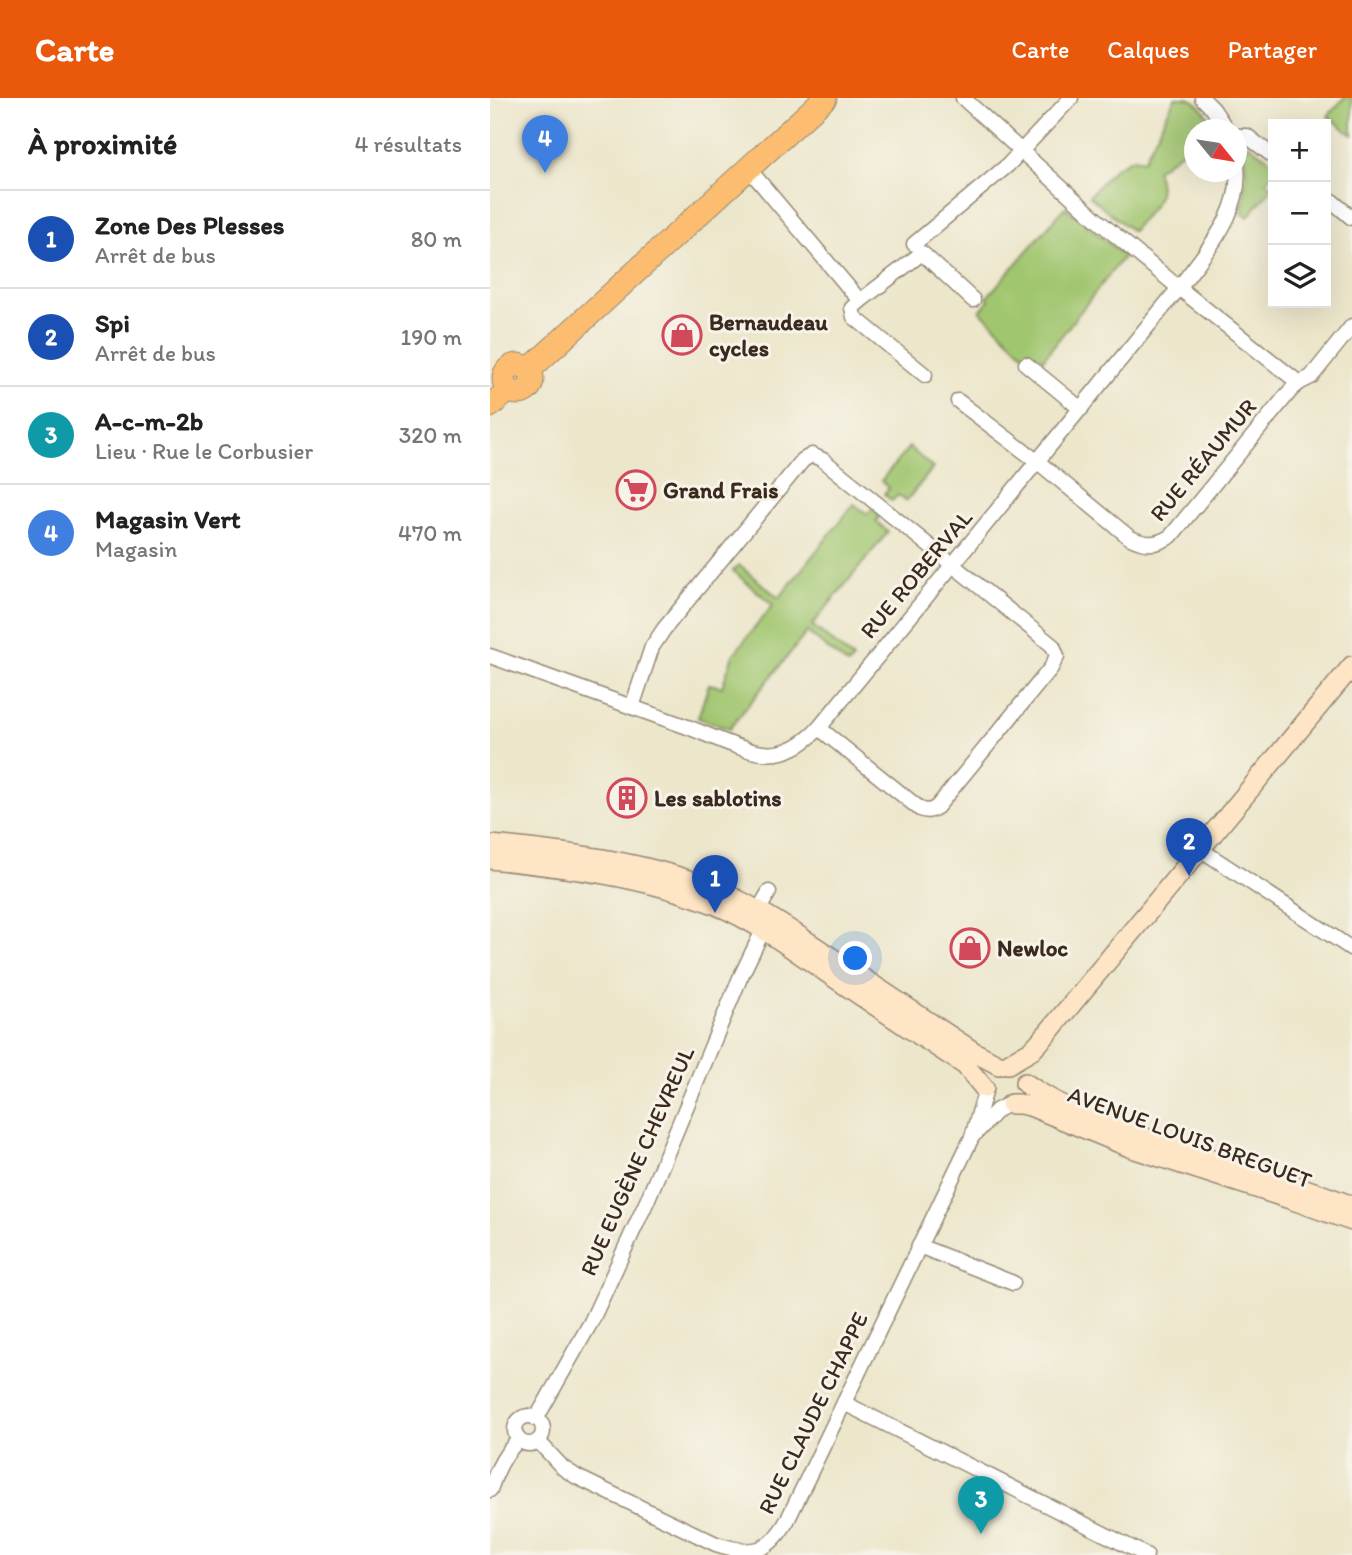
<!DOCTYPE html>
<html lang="fr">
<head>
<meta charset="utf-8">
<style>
	body { margin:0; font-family:Itim,sans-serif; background:#f6f6f6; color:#222 }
	.controls { position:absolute; right:21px; top:21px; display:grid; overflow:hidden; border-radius:0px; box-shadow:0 7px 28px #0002 }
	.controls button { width:63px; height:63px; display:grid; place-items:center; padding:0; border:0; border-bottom:2px solid #e0e0e0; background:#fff; color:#222; font:35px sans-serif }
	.compass { position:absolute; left:694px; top:21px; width:63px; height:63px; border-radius:50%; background:#fff; box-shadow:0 7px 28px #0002; rotate:120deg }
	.you { position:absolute; left:366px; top:861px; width:24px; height:24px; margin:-18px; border:5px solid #fff; border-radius:50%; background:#1a73e8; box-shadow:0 0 0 10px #1a73e833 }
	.badge { display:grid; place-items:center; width:46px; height:46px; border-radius:50%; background:#ea580c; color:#fff; font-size:23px; font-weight:700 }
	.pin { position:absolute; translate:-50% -58px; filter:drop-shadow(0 2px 4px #0008) }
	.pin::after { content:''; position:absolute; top:37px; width:24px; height:21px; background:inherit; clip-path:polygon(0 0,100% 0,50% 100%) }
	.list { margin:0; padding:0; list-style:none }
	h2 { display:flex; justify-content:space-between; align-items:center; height:91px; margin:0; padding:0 28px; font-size:30px }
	h2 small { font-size:23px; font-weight:400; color:#767676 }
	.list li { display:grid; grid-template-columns:46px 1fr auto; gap:21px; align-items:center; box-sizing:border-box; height:98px; padding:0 28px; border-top:2px solid #e0e0e0 }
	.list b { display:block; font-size:26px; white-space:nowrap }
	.list p { margin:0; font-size:23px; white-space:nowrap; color:#767676 }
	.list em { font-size:23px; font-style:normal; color:#767676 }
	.icon { flex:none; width:38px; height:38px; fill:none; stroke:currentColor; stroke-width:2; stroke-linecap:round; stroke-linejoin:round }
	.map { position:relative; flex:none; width:862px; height:1457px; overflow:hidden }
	header { display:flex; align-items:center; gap:42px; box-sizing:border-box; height:98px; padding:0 35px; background:#ea580c; color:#fff }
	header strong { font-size:33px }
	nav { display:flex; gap:38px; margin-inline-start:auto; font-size:24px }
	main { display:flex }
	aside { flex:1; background:#fff }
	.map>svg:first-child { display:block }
	.green { fill:#a1c670; stroke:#6e7847; stroke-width:2 }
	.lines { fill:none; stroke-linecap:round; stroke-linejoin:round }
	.street-casing { stroke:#948874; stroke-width:17 }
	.secondary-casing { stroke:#948874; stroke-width:22 }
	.primary-casing { stroke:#948874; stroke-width:25 }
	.street { stroke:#fff; stroke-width:14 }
	.secondary { stroke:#fee5c5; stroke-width:19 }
	.primary { stroke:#fcbd6f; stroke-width:23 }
	.labels { text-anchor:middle; stroke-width:6; stroke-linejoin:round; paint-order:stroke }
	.poi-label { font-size:23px; font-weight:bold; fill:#3b2a1e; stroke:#f7f3e8; text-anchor:start }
	.street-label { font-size:23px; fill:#3b2a1e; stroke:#f7f3e8 }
</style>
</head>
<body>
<header>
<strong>Carte</strong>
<nav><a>Carte</a><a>Calques</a><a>Partager</a></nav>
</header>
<main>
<aside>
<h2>À proximité<small>4 résultats</small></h2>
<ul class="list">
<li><span class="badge" style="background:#1a4fb4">1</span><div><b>Zone Des Plesses</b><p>Arrêt de bus</p></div><em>80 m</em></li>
<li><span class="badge" style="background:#1a4fb4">2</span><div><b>Spi</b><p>Arrêt de bus</p></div><em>190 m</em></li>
<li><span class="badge" style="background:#0f9aa8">3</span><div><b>A-c-m-2b</b><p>Lieu · Rue le Corbusier</p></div><em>320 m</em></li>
<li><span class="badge" style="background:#3f7fe0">4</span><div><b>Magasin Vert</b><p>Magasin</p></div><em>470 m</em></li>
</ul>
</aside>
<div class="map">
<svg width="862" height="1457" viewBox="0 0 862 1457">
	<rect width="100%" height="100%" fill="#f7f3e8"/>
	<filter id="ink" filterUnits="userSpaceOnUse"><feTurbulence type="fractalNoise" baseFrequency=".0143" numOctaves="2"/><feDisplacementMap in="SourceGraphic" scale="14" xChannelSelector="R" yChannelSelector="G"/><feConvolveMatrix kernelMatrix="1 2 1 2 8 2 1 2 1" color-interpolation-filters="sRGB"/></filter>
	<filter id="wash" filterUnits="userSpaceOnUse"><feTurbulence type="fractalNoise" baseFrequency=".00686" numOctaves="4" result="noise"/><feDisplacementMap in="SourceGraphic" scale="28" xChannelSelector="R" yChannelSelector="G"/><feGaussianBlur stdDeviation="1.57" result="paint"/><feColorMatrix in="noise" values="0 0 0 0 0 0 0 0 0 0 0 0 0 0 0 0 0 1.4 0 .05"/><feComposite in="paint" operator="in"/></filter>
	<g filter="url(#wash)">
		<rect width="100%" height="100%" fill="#ece6cb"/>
		<g class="green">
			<path d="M685,0c4,0 8,0 12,0 12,2 23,20 29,30l-3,1 -19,1v13l-38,27c12,29 -7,40 -24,61l-43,-35 27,-29 17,-9 11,2z"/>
			<polygon points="854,0 862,0 862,37 838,18"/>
			<polygon points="758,46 783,64 783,76 776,83 783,89 758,119 752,115 756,78 754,53"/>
			<polygon points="575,109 634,158 547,269 490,213 499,202 497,199"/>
			<polygon points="419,349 443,370 416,403 408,397 402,403 394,396 399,390 391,383"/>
			<polygon points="364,406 377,416 383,410 391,417 386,423 398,434 322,527 363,561 358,567 317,534 239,631 208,620 219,586 232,589 243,557 283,507 243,473 249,467 289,500"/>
		</g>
	</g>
	<g filter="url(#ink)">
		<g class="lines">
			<g class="street-casing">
				<g id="street">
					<polyline points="473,0 607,122 689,190 809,285"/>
					<polyline points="712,0 723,11 737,32"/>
					<polyline points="746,38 757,38 783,58"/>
					<polyline points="258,70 370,203 432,155 483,202"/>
					<polyline points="836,98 862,120"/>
					<polyline points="424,146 518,67 581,0"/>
					<polyline points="370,203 362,210 364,219 435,277"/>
					<polyline points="536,266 591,311"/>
					<path d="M468,303l80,61 91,75c15,8 27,9 42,-1l120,-146 8,-7 12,-6 41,-51"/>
					<path d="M0,558c64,23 128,46 192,69 23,8 59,26 81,28 23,3 41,-9 56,-25l360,-440c28,-39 67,-77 57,-129"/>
					<path d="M142,609l20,-60 12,-18 139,-169 9,-5 11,5 230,186 4,10 -6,12 -114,139c-6,4 -10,5 -17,2l-101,-81"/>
					<polyline points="710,751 862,851"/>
					<polyline points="268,813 279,794"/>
					<polyline points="486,1035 507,1012 517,1007"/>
					<polyline points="429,1148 523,1185"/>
					<polyline points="354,1305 656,1457"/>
					<circle cx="39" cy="1332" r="14"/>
					<polyline points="46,1321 101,1224 157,1103 250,880 277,824"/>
					<path d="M48,1343l25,27 14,9 139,67c36,11 51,11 71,-23l185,-384 13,-45"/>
					<path d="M0,1392c6,-19 14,-37 29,-50"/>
				</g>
			</g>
			<g class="secondary-casing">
				<g id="secondary">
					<path d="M0,747c77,7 161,17 233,48 39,17 74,42 109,65 47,31 95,63 142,94l25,13"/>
					<path d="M0,761c76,8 152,17 224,45 39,16 75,42 109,66 47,32 94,64 142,95l19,23"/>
					<polyline points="518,966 542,952 556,937 862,568"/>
					<path d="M535,985c39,28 87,44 133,59 64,21 130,39 194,64"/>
					<polyline points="521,1006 529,1006 540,1008 642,1050 800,1101 862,1123"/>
				</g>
			</g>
			<g class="primary-casing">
				<g id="primary">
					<circle cx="28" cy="281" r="14"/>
					<polyline points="39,272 335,0"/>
					<polyline points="0,308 19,292"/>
				</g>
			</g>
			<use href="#street" class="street"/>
			<use href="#secondary" class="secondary"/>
			<use href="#primary" class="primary"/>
		</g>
	</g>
	<defs>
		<g id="shop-ring" transform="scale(2.0125)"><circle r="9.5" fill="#f7f3e8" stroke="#d1495b" stroke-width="1.5"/><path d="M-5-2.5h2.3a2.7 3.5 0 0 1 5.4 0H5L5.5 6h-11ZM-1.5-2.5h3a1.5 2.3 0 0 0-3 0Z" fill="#d1495b"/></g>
		<g id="supermarket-ring" transform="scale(2.0125)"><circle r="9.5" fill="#f7f3e8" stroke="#d1495b" stroke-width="1.5"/><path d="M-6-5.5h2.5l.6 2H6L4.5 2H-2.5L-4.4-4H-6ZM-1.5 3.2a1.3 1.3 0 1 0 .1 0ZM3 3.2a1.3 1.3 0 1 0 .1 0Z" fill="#d1495b"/></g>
		<g id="building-ring" transform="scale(2.0125)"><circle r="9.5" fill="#f7f3e8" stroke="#d1495b" stroke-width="1.5"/><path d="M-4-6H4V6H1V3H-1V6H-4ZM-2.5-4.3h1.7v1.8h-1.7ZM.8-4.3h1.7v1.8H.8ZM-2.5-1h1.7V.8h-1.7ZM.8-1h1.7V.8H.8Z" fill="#d1495b"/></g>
	</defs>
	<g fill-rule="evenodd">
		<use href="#shop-ring" x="192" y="237"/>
		<use href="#supermarket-ring" x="146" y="392"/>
		<use href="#building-ring" x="137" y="700"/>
		<use href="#shop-ring" x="480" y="850"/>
	</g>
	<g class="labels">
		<g class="poi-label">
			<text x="219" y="232">Bernaudeau<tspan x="219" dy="26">cycles</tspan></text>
			<text x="173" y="400">Grand Frais</text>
			<text x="164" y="708">Les sablotins</text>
			<text x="507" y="858">Newloc</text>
		</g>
		<g class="street-label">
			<text transform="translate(713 362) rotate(-50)" y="8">RUE RÉAUMUR</text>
			<text transform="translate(426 476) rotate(-50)" y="8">RUE ROBERVAL</text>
			<text transform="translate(700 1039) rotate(20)" y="8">AVENUE LOUIS BREGUET</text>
			<text transform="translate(147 1063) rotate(-66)" y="8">RUE EUGÈNE CHEVREUL</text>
			<text transform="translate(323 1315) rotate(-64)" y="8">RUE CLAUDE CHAPPE</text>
		</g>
	</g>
</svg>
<div class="controls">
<button>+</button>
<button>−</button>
<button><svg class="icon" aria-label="layers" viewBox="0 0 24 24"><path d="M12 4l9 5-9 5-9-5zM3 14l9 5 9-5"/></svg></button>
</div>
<svg class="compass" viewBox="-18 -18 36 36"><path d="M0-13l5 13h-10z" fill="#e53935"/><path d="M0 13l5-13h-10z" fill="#767676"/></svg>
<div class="you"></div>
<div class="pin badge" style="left:225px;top:815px;background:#1a4fb4">1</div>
<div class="pin badge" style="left:699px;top:778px;background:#1a4fb4">2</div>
<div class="pin badge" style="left:491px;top:1436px;background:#0f9aa8">3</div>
<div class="pin badge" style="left:55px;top:75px;background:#3f7fe0">4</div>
</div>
</main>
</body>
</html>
